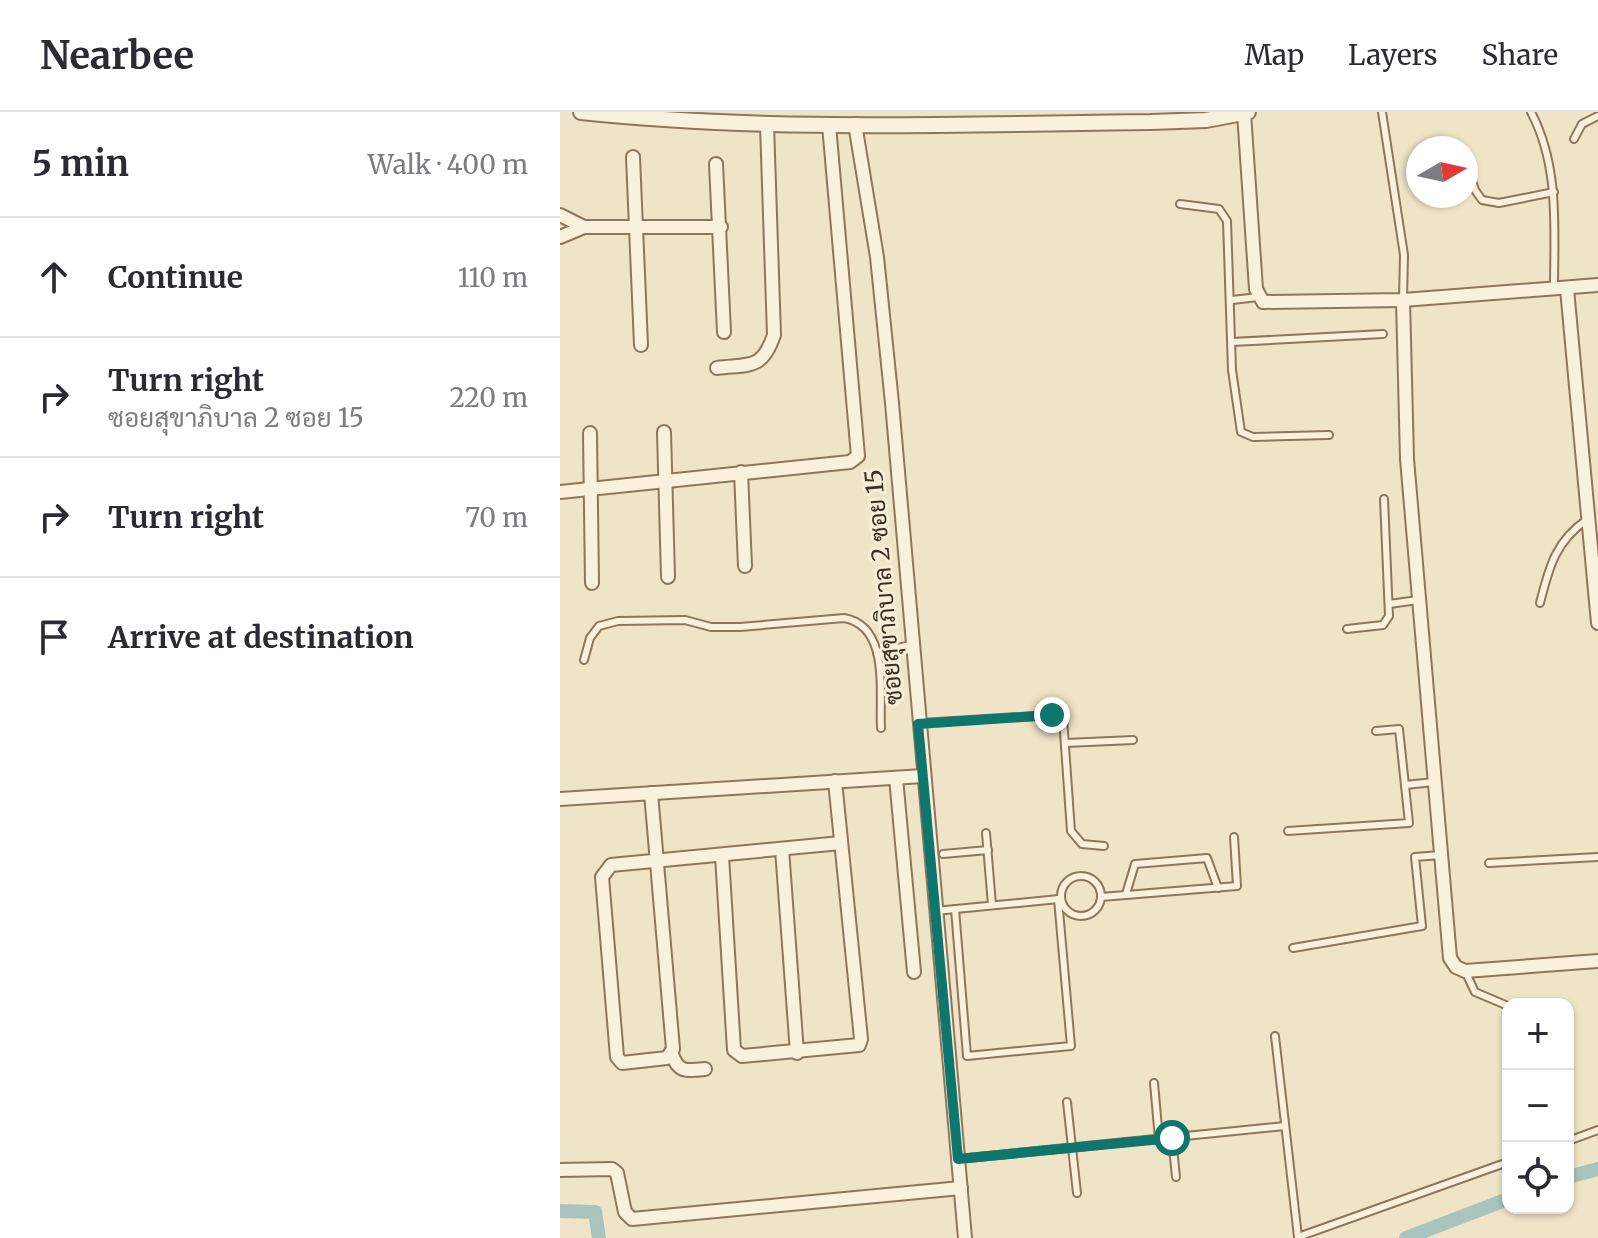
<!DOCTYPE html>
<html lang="en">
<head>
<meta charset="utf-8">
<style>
	body { margin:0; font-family:Merriweather,Sarabun,serif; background:#f7f7f7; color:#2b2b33 }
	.controls { position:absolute; right:24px; bottom:24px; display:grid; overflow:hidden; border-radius:16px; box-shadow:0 2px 6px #0004 }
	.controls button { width:72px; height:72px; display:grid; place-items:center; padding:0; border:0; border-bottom:2px solid #e1e1e2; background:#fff; color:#2b2b33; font:40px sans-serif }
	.compass { position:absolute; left:846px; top:24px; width:72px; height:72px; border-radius:50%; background:#fff; box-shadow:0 2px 6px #0004; rotate:81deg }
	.stop { position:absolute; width:24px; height:24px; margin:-18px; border:6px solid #0f766e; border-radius:50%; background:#fff }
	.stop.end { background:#0f766e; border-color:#fff; box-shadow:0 2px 8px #0008 }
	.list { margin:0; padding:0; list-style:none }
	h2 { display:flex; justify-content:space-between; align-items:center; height:104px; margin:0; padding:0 32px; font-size:34px }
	h2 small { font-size:26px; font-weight:400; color:#7c7c81 }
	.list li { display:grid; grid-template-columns:52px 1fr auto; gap:24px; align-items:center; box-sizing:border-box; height:120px; padding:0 32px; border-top:2px solid #e1e1e2 }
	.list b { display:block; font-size:30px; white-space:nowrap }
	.list p { margin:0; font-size:26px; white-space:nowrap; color:#7c7c81 }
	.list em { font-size:26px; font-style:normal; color:#7c7c81 }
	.icon { flex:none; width:44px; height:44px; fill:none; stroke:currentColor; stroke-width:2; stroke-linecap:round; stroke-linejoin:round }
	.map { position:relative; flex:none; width:1038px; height:1126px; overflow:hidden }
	header { display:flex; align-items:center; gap:48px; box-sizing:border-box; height:112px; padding:0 40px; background:#fff; border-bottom:2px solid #e1e1e2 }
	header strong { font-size:38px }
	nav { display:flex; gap:44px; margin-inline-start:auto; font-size:28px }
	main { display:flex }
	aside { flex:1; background:#fff }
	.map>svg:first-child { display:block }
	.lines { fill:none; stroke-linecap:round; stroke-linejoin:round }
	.canal { stroke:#a9c4bc; stroke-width:14 }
	.service-casing { stroke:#8d765c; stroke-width:10 }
	.minor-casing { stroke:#8d765c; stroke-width:16 }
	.tertiary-casing { stroke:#8d765c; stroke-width:18 }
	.service { stroke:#faf1dc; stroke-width:6 }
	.minor { stroke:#faf1dc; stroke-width:12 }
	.tertiary { stroke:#faf1dc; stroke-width:14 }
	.route { stroke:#0f766e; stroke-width:10 }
	.labels { text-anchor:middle; stroke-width:6; stroke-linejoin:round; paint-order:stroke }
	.street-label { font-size:24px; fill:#3d2e20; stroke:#f7eed8 }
</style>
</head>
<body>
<header>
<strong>Nearbee</strong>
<nav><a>Map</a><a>Layers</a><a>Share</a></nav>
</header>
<main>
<aside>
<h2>5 min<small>Walk · 400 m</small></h2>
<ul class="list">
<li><svg class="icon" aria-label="ahead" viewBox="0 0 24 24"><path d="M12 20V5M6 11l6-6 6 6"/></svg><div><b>Continue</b></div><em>110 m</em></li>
<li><svg class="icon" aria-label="right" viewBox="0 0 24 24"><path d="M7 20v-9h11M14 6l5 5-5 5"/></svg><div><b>Turn right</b><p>ซอยสุขาภิบาล 2 ซอย 15</p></div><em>220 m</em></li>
<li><svg class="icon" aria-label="right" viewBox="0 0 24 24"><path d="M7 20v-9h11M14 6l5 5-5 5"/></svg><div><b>Turn right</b></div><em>70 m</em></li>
<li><svg class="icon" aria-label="arrive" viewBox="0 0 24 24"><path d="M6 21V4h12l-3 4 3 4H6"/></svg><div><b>Arrive at destination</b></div></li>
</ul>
</aside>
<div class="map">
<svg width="1038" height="1126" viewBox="0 0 1038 1126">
	<rect width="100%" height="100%" fill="#f0e4c8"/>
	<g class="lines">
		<g class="canal">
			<polyline points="1008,1065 1038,1057"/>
			<polyline points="0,1099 35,1100 39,1126"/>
			<polyline points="846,1126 948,1087"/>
		</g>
		<g class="service-casing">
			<g id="service">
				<polyline points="822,0 844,143 843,188"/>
				<path d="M971,0c29,55 23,117 23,178"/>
				<polyline points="1014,27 1022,12 1038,4"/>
				<polyline points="906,50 915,78 922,88 939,91 994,80"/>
				<polyline points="620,92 659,97 667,109 672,258 681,320 693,325 769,323"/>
				<polyline points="672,188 698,185"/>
				<polyline points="672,230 823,222"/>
				<path d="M980,491c9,-36 16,-63 48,-84"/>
				<polyline points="829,492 858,488"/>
				<polyline points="787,517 823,513 829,504 824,387"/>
				<polyline points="317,541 350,533"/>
				<path d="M24,548l6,-22 9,-12 19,-5 67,-1 26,7h29l104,-9c46,8 35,74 37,110"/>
				<polyline points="361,611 492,603 503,606 511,719 522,732 544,734"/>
				<polyline points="506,631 573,628"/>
				<polyline points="845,673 874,670"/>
				<polyline points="728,719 849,711 839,617 816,619"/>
				<polyline points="426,721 432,793"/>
				<polyline points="383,742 428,738"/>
				<polyline points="929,751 1038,745"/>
				<circle cx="521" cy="784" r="20"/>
				<polyline points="566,782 575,752 647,746 658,776"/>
				<polyline points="541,785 677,774 674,725"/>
				<polyline points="395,797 407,944 511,934 498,787"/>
				<polyline points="375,799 499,787"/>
				<polyline points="733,836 862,814 855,745 881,743"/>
				<polyline points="905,859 915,880 948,894"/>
				<polyline points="715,924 738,1125 948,1050"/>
				<polyline points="594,971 599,1027"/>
				<polyline points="507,990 517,1081"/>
				<polyline points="612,1026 616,1065"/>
				<polyline points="1008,1029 1038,1018"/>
				<polyline points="398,1047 725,1014"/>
			</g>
		</g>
		<g class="minor-casing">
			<g id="minor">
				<polyline points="684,1 696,177 703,190 843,188 1038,173"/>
				<polyline points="295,12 317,145 332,291 405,1126"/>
				<polyline points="73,45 81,233"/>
				<polyline points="156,52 164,220"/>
				<polyline points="0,103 24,115"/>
				<polyline points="0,125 24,115 161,115"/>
				<polyline points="1007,177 1038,511"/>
				<polyline points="843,188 847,347 890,846 896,855 905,859 1038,849"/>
				<path d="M157,256c33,-4 45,2 57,-33l-7,-210"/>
				<polyline points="104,320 108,465"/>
				<polyline points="30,321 32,471"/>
				<polyline points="181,360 185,454"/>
				<polyline points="0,380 290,350 298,344 269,13"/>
				<polyline points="336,666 354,860"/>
				<polyline points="91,681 113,937 107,946 62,951 57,945 42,765 51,753 281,731"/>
				<polyline points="0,687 363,664"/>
				<polyline points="222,737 237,941"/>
				<polyline points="162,744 174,938 182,944 299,933 301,927 275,669"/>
				<path d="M112,942c6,19 15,17 33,15"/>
				<polyline points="0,1058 52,1057 57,1061 65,1100 72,1107 401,1076"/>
			</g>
		</g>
		<g class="tertiary-casing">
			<path id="tertiary" d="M21,0c190,20 380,12 570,10l55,-2 42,-8"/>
		</g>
		<use href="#service" class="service"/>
		<use href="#minor" class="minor"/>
		<use href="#tertiary" class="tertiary"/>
	</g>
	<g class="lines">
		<polyline class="route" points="492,603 358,612 398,1047 612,1026"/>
	</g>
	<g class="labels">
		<g class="street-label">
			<text transform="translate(324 475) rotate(-95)" y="8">ซอยสุขาภิบาล 2 ซอย 15</text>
		</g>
	</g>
</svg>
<div class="controls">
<button>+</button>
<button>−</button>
<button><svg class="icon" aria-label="locate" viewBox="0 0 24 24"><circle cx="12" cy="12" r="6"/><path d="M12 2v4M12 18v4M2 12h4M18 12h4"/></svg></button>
</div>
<svg class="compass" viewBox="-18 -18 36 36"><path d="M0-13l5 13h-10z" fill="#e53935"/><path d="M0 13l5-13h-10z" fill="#7c7c81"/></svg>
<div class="stop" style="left:612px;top:1026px"></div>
<div class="stop end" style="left:492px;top:603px"></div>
</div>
</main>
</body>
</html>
